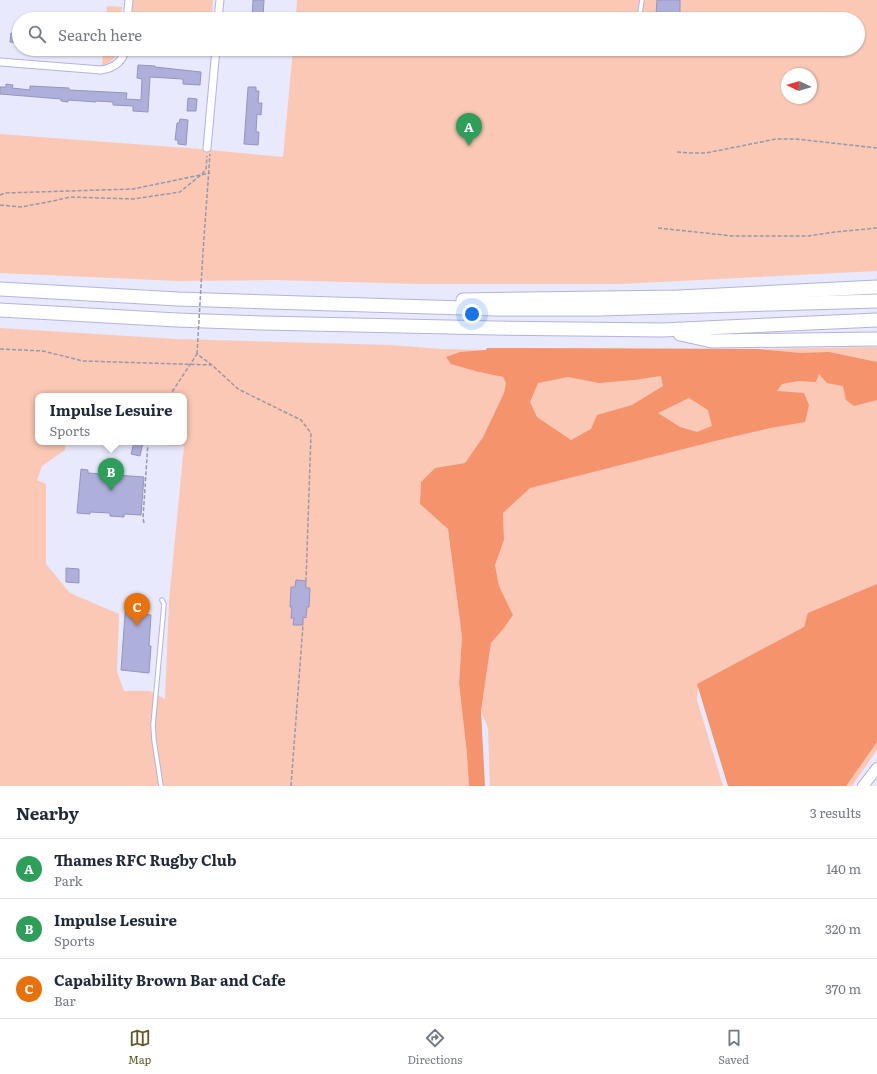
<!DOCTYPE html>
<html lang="en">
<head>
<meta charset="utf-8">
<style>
	body { margin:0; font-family:Literata,serif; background:#f6f6f7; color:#1f2937 }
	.compass { position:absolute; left:781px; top:68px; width:36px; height:36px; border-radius:50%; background:#fff; box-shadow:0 1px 3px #0004; rotate:274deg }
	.you { position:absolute; left:472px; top:314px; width:14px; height:14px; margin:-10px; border:3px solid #fff; border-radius:50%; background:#1a73e8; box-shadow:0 0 0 6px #1a73e833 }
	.badge { display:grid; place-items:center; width:26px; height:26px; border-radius:50%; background:#5f5925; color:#fff; font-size:13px; font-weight:700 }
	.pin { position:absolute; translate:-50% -33px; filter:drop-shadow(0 1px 2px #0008) }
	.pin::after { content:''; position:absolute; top:21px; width:14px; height:12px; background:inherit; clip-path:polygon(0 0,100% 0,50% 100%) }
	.popup { position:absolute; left:35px; top:393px; width:152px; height:52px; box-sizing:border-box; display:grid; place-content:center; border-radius:8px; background:#fff; filter:drop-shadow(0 1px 3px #0005); font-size:13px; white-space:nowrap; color:#747a83 }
	.popup b { font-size:15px; color:#1f2937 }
	.popup::after { content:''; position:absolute; left:50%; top:100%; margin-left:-8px; border:8px solid transparent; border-top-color:#fff }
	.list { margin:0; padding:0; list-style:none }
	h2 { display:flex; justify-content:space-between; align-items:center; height:52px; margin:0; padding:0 16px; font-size:17px }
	h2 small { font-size:13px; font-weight:400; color:#747a83 }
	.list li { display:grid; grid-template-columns:26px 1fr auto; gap:12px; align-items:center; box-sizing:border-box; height:60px; padding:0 16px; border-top:1px solid #e0e1e3 }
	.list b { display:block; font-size:15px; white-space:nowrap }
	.list p { margin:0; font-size:13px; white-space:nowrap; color:#747a83 }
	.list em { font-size:13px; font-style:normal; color:#747a83 }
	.icon { flex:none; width:22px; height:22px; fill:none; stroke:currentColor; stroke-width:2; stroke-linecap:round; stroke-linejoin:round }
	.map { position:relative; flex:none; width:877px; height:786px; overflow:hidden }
	.search { position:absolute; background:#fff; box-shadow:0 1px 3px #0004; left:12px; right:12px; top:12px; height:44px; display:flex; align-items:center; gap:10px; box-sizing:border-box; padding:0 14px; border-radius:22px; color:#747a83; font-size:15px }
	.sheet { height:232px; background:#fff }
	nav { display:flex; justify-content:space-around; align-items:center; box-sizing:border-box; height:56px; border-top:1px solid #e0e1e3; background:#fff; font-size:11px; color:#747a83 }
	nav a { display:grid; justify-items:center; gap:2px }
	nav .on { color:#5f5925 }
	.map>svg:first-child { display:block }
	.green { fill:#fac8b5; fill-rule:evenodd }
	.forest { fill:#f4936c; fill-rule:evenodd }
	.building { fill:#aeb0db; stroke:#9395be }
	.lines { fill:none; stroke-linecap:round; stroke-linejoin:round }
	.lane-casing { stroke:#b2b4df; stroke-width:5.5 }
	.street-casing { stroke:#b2b4df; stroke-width:9 }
	.secondary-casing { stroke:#b2b4df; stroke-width:12 }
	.highway-casing { stroke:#b2b4df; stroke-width:15 }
	.path { stroke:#9798aa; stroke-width:1.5; stroke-dasharray:4 2; stroke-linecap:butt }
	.lane { stroke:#fff; stroke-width:3.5 }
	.street { stroke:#fff; stroke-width:7 }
	.secondary { stroke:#fff; stroke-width:10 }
	.highway { stroke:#fff; stroke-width:13 }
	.path-bridge { stroke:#9798aa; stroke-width:1.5; stroke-dasharray:4 2; stroke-linecap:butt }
</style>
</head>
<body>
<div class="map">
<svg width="877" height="786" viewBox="0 0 877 786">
	<rect width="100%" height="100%" fill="#e8e9fc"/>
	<g class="green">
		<polygon points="131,0 213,0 212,19 130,19"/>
		<path d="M297,0h580v271l-258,13h-201l-141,-4 -99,1 -178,-8v-139l200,15 83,8 10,-108h565v-30h-562zM787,74h24v24h-24z"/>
		<polygon points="107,6 122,7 121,19 106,19"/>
		<path d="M103,49h16c-3,9 -8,14 -17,16z"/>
		<path d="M0,328l176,11 214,6 52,4 44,1 1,-2 270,1 120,-2v403l-25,36h-124l-30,-100 -1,14 26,86h-233l-2,-58 -7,-17 10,-68 13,-15 9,-13 -14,-29 -4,-21 9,-25 -1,-27 14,-145 -38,4 24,5 3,6 -2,10 -21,44 -18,26 -30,5 -14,15 -1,21 28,25 14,108 -3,46 8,71 2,32h-469zM38,396h146v46h-38v2l38,2 -15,155 -4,98 -15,-8h-26l-7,-19 2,-58 -49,-21 -24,-29v-80l-9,-4 5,-14 23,-16 1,-8h-28z"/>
	</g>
	<g class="forest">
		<path d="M487,348l270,1 43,4 29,-1 48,10v38l-23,6 -8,-6 -3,-14 -16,-3 -8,-9 -3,8 -18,-1 -16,3 -5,7 27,2 5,12 -4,17 -35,6 -51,12 -189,48 -27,25 1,27 -9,25 4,21 14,29 -9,13 -13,15 -10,68 4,75h-16l-2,-32 -8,-71 3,-46 -14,-108 -28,-25 1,-22 14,-14 30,-5 18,-26 21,-44 2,-10 -3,-6 -24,-5 -28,-8 -5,-7 14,-5 26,-2zM661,376l2,10 -31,19 -35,10 -6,14 -20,11 -34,-23 -7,-15 8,-19 30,-6 31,6 35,-3zM689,398l19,12 4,16 -15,6 -17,-5 -22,-14z"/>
		<polygon points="877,584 877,742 846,786 728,786 697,684 804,627 808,613"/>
	</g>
	<g class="building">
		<polygon points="253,0 264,0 263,17 252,17"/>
		<polygon points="657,0 680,0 680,16 656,15"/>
		<polygon points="11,33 19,34 19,43 10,42"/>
		<polygon points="138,65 155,66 155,67 201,72 200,85 183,84 183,79 150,77 148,112 133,111 133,106 113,105 113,102 96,101 96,102 68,100 68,102 61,101 61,99 0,94 0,87 6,87 6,84 13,85 12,88 30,90 30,86 69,88 69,90 127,93 126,99 141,100 142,79 137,78"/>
		<polygon points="248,87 256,87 256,91 259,91 258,103 262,103 261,115 257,114 256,132 259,132 258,145 244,144"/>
		<polygon points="188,98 197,99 196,111 187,111"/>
		<polygon points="180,119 188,120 186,145 178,144 178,140 175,140 177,123 179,123"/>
		<polygon points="134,442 143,442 140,456 131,454"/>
		<polygon points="81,469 88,470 88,473 144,477 141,515 124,514 124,517 110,516 110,513 90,512 90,514 77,513"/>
		<polygon points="66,568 79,569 79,583 66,582"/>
		<polygon points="296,580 306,581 306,588 310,588 309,607 307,607 306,618 303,617 303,625 293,625 294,618 291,618 292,607 290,607 291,587 295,587"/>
		<polygon points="126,601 136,602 135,612 140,612 139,614 151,615 149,646 151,646 149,673 121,670"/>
	</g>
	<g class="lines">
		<g class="lane-casing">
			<g id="lane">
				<polyline points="640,13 642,0"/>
				<polyline points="161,786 154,740 153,725 163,616 164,604 162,600"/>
			</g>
		</g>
		<g class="street-casing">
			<g id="street">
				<polyline points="127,19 129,0"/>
				<polyline points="218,19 220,0"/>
				<path d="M0,62l101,8c13,-2 22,-8 24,-21"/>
				<polyline points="207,148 216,49"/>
			</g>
		</g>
		<g class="secondary-casing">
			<polyline id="secondary" points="863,786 877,768"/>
		</g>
		<g class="highway-casing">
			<g id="highway">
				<polyline points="0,289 178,299 495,309 600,309 877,301"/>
				<polyline points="463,300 679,297 877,287"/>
				<polyline points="0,310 177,320 263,323 495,328 662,330 877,320"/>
				<polyline points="680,334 712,341 877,339"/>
			</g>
		</g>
		<g class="path">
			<polyline points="677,152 689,153 706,153 776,139 796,139 877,148"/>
			<polyline points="0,195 5,193 133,189 210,173"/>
			<polyline points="0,205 21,207 53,201 70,197 133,199 180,192 202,174 206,169 207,156"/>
			<polyline points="658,228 733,236 808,236 835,232 877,228"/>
			<polyline points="203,252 210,154"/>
			<polyline points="0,349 43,351 83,361 211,365"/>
			<polyline points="168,396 172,392 197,354 212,365 238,389 301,420 311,433 306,581"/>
			<polyline points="144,523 143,518 148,442"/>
			<polyline points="291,786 303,625"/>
		</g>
		<use href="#lane" class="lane"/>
		<use href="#street" class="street"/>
		<use href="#secondary" class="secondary"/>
		<use href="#highway" class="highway"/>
		<polyline class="path-bridge" points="197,354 203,252"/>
	</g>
</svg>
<svg class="compass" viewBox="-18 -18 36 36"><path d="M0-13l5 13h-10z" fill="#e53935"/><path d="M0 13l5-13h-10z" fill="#747a83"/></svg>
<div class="you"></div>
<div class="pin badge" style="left:469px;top:146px;background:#2e9e5b">A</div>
<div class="pin badge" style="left:111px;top:491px;background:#2e9e5b">B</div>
<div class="popup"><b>Impulse Lesuire</b>Sports</div>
<div class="pin badge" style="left:137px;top:626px;background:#e8710a">C</div>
<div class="search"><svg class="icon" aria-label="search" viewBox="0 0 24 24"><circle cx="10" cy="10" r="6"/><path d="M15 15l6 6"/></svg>Search here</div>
</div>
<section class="sheet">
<h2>Nearby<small>3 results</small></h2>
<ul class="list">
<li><span class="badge" style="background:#2e9e5b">A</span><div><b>Thames RFC Rugby Club</b><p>Park</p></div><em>140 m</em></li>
<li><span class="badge" style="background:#2e9e5b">B</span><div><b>Impulse Lesuire</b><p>Sports</p></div><em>320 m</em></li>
<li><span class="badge" style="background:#e8710a">C</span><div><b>Capability Brown Bar and Cafe</b><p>Bar</p></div><em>370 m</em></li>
</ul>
</section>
<nav>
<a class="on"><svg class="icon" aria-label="map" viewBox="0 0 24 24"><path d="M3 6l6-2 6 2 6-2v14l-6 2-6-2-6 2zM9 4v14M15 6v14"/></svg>Map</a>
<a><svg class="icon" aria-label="directions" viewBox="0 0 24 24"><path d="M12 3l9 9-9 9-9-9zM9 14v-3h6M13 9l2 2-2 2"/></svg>Directions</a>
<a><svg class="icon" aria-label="saved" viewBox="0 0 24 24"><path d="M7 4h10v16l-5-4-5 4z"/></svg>Saved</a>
</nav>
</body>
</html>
